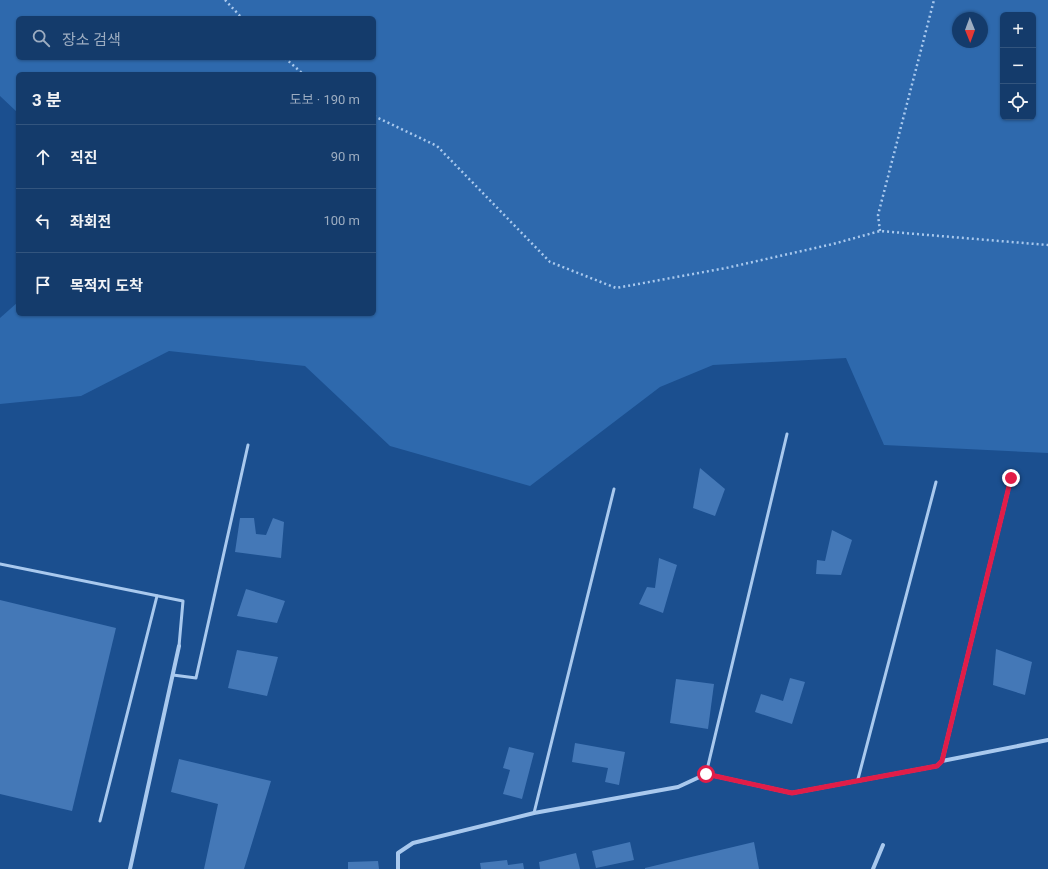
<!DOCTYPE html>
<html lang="ko">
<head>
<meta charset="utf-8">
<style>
	body { margin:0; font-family:Roboto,"Noto Sans KR",sans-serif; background:#1d4271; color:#f1f3f6 }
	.controls { position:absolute; right:12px; top:12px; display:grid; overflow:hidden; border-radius:6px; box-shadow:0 1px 3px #0004 }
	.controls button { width:36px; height:36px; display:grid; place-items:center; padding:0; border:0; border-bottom:1px solid #33557e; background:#143b6b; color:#f1f3f6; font:20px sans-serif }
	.compass { position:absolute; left:952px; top:12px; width:36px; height:36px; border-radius:50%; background:#143b6b; box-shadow:0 1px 3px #0004; rotate:179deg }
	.stop { position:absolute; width:12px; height:12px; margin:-9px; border:3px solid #e11d48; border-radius:50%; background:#fff }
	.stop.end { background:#e11d48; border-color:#fff; box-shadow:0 1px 4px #0008 }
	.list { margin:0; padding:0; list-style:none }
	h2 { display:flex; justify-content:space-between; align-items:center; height:52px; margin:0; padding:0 16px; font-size:17px }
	h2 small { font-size:13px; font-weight:400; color:#9dadc1 }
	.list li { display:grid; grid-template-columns:26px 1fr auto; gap:12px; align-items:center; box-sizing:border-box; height:64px; padding:0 16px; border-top:1px solid #33557e }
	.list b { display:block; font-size:15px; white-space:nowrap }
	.list em { font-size:13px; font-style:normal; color:#9dadc1 }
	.icon { flex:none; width:22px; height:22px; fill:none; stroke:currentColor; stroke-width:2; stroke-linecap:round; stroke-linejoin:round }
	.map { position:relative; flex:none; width:1048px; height:869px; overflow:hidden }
	.search { position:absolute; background:#143b6b; box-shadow:0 1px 3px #0004; left:16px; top:16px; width:360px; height:44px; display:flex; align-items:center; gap:10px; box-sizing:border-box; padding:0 14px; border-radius:6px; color:#9dadc1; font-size:15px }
	.panel { position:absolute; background:#143b6b; box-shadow:0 1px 3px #0004; left:16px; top:72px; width:360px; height:244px; border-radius:6px }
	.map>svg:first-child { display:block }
	.green { fill:#2e69ad; fill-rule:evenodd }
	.building { fill:#4478b7 }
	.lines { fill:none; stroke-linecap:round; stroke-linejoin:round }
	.path { stroke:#a9c9ee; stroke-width:2.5; stroke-dasharray:2 3; stroke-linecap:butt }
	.lane { stroke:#a9c9ee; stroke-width:3 }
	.street { stroke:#a9c9ee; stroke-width:4 }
	.route { stroke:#e11d48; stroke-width:5 }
</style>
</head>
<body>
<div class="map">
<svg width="1048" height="869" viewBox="0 0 1048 869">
	<rect width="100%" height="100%" fill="#1b4f8f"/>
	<path class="green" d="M0,0h1048v453l-164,-8 -38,-87 -133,7 -53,22 -130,99 -140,-40 -85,-80 -136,-15 -88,45 -81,8v-86l18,-16v12h356v-240h-356v39l-18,-17zM1003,15h30v102h-30zM18,18h356v40h-356zM958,18h24v24h-24z"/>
	<g class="building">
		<polygon points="700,468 725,489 715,516 693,508"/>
		<polygon points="240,518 254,518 256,534 266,535 273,518 284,522 281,558 235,552"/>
		<polygon points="832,530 852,540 841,575 816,574 817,560 825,561"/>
		<polygon points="659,558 677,565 663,613 639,604 647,587 655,588"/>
		<polygon points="246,589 285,601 277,623 237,616"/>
		<polygon points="0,600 116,628 72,811 0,794"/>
		<polygon points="996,649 1032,662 1025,695 993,685"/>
		<polygon points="237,650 278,657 267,696 228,688"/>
		<polygon points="790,678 805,682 792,724 755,712 761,694 783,701"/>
		<polygon points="676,679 714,684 708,729 670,723"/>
		<polygon points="575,743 625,752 619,785 605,782 608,768 572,762"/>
		<polygon points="509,747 534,753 522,799 503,794 510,770 503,768"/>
		<polygon points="179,759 271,781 244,869 204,869 218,804 171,792"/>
		<polygon points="630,842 634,860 596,868 592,851"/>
		<polygon points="754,842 759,869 645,869 645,868"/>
		<polygon points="576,853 580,869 540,869 539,862"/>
		<polygon points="507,860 508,865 523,863 524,869 481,869 480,863"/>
		<polygon points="378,861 379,869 348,869 348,862"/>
	</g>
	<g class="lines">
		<g class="path">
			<polyline points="225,0 242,18"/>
			<polyline points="285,58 303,74"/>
			<polyline points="374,116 437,146 550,262 616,288 726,268 833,244 880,231 1048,245"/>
			<polyline points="880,231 878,215 934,0"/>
		</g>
		<g class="lane">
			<polyline points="0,564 183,601 179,646"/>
			<polyline points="173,675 196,678 248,445"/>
			<polyline points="706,774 787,434"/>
			<polyline points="858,779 936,482"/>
			<polyline points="534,813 614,489"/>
			<polyline points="100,821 157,596"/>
		</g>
		<g class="street">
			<polyline points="942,761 1011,478"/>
			<polyline points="130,869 179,646"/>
			<polyline points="398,869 398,853 413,843 534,813 678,787 706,774 792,793 937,766 942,761 1048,740"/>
			<polyline points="873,869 883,845"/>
		</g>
	</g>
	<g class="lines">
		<polyline class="route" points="706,774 792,793 937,766 942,761 1011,478"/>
	</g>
</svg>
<div class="controls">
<button>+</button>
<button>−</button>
<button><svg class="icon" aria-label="locate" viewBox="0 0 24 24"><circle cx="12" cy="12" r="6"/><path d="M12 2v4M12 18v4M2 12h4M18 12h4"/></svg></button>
</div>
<svg class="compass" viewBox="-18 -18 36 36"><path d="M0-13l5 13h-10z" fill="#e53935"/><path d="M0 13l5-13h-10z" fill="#9dadc1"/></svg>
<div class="stop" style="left:706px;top:774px"></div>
<div class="stop end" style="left:1011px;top:478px"></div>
<div class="search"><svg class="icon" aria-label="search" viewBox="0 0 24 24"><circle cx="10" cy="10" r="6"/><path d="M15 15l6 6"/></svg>장소 검색</div>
<section class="panel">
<h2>3 분<small>도보 · 190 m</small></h2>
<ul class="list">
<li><svg class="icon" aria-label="ahead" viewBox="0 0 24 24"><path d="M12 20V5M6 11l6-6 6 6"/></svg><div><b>직진</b></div><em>90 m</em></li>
<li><svg class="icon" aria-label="left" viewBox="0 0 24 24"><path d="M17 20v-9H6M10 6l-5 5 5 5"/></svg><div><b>좌회전</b></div><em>100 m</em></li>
<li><svg class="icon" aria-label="arrive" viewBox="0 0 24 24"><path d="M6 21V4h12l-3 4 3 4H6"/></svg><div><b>목적지 도착</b></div></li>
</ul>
</section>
</div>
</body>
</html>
